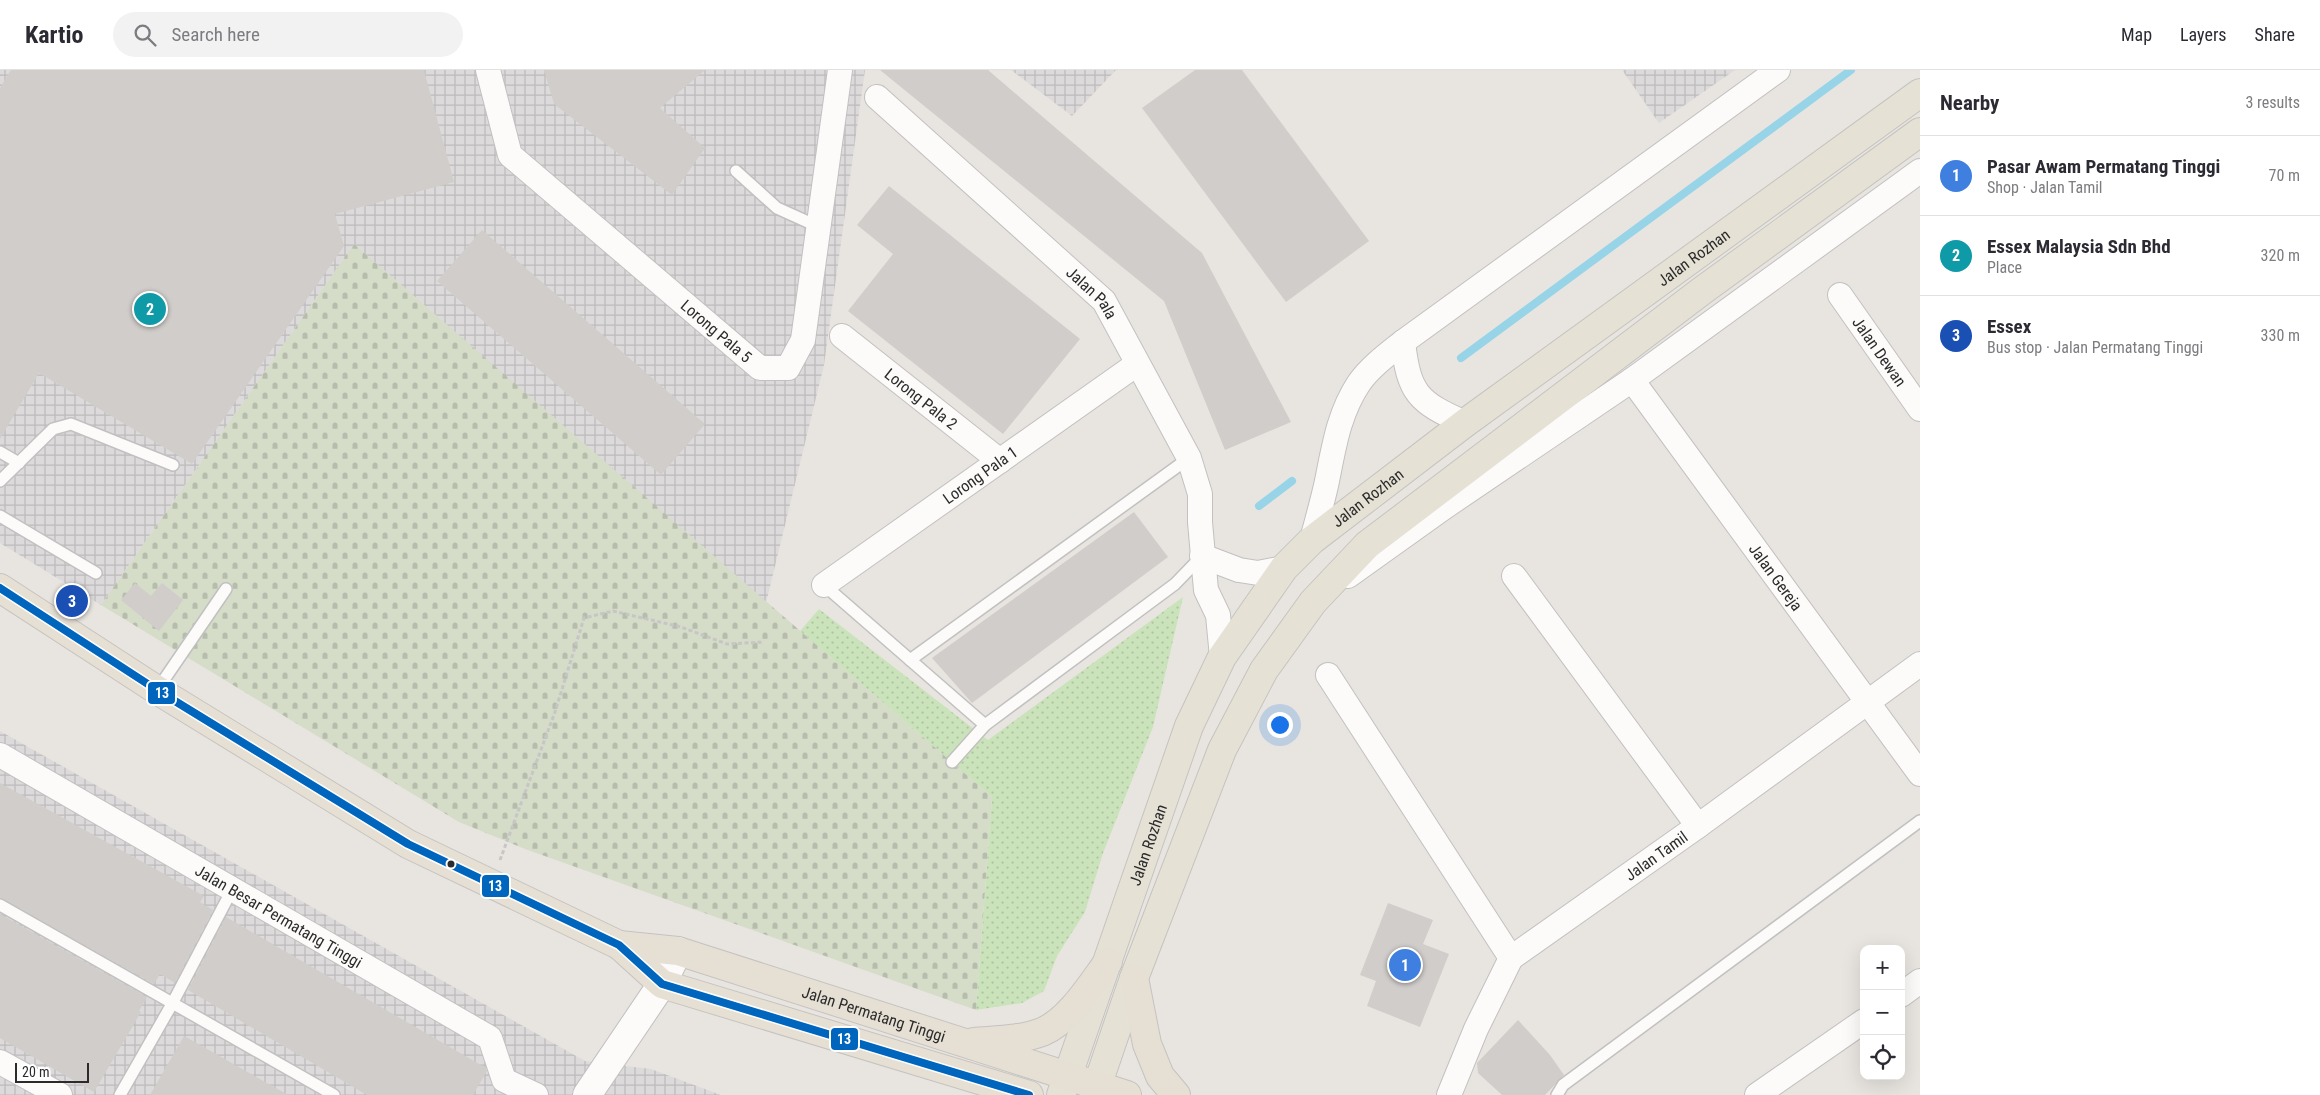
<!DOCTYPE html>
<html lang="en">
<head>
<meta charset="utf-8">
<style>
	body { margin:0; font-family:"Roboto Condensed",sans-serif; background:#f2f2f3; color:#2b2b33 }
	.controls { position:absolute; right:15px; bottom:15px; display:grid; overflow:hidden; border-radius:10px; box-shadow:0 5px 20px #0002 }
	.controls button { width:45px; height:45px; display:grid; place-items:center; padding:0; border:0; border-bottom:1px solid #e1e1e2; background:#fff; color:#2b2b33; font:25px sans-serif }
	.scale { position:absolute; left:15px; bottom:12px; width:74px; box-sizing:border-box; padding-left:5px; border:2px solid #2b2b2b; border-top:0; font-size:14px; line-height:18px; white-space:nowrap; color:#2b2b2b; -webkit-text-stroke:4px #fff; paint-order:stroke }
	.you { position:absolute; left:1279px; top:654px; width:18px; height:18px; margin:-12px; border:4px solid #fff; border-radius:50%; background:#1a73e8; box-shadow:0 0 0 8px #1a73e833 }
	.badge { display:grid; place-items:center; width:32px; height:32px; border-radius:50%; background:#6d6c6a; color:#fff; font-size:16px; font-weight:700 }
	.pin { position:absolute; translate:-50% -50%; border:2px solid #fff; box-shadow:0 1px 5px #0006 }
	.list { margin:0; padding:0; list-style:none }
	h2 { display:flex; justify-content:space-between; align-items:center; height:65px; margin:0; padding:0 20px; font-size:21px }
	h2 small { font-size:16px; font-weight:400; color:#7c7c81 }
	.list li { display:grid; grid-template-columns:32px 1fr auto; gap:15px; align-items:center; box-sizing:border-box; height:80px; padding:0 20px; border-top:1px solid #e1e1e2 }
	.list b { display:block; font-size:19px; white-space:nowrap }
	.list p { margin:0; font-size:16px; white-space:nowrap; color:#7c7c81 }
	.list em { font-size:16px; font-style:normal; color:#7c7c81 }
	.icon { flex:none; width:28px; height:28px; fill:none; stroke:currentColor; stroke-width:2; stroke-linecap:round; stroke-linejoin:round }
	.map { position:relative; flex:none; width:1920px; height:1025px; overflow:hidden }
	header { display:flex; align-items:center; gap:30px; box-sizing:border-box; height:70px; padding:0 25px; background:#fff; border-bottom:1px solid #e1e1e2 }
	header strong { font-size:24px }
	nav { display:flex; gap:28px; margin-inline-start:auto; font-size:18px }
	.search { width:350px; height:45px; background:#f2f2f3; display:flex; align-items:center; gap:12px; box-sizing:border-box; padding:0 18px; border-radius:28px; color:#7c7c81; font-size:19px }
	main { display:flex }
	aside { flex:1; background:#fff }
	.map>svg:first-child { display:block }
	.industrial { fill:url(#industrial-grid) }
	.grass { fill:url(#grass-dots) }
	.cemetery { fill:url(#cemetery-stones) }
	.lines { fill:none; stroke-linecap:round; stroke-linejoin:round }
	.stream { stroke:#97d4e7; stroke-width:8 }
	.building { fill:#d0cdca }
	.service-casing { stroke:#c2c1c1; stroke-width:14 }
	.minor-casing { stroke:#c2c1c1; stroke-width:26 }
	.tertiary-casing { stroke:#c2c1c1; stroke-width:30 }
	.primary-casing { stroke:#c5c3c1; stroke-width:30 }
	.trunk-casing { stroke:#c5c3c1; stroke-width:30 }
	.path { stroke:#c6c6c6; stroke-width:3; stroke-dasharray:4 2.5; stroke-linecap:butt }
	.service { stroke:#fcfbfa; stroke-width:11 }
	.minor { stroke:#fcfbfa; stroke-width:24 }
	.tertiary { stroke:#fcfbfa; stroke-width:28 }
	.primary { stroke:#e5e2d5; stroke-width:28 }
	.trunk { stroke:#e6dfd4; stroke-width:28 }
	.bus-1-casing { stroke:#fff; stroke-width:11 }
	.bus-1 { stroke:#0065bd; stroke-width:8 }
	.bus-dot { fill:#2b2b2b; stroke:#fff; stroke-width:2 }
	.labels { text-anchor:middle; stroke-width:4; stroke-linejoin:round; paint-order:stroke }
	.street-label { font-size:16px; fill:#2b2b2b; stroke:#fff }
	.line-badge { stroke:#fff; stroke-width:2 }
	.badge-label { font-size:14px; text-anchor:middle; font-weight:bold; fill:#fff }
</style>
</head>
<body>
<header>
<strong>Kartio</strong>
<div class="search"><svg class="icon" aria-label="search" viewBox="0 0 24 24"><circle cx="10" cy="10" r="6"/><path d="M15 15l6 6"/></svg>Search here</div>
<nav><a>Map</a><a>Layers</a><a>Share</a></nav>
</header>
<main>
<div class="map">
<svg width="1920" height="1025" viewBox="0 0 1920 1025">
	<defs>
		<pattern id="industrial-grid" width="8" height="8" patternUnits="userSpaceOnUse" patternTransform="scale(1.25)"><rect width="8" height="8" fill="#dddadc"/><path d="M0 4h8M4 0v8" fill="none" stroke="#bebbbd"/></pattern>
		<pattern id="grass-dots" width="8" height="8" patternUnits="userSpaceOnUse" patternTransform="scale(1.25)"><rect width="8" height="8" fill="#cbe3bb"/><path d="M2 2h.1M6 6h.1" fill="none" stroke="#aec3a1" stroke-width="1.8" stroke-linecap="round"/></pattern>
		<pattern id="cemetery-stones" width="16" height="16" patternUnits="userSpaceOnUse" patternTransform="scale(1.25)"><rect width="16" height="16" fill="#d5dcc8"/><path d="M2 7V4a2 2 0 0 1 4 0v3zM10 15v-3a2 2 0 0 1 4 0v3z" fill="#b7bdac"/></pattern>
	</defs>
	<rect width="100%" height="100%" fill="#e8e5e0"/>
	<g class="industrial">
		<polygon points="0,0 865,0 824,295 766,533 354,174 101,535 0,473"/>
		<polygon points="1011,0 1116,0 1072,46"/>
		<polygon points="1622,0 1735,0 1659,53"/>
		<polygon points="0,661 585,991 651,999 721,1025 0,1025"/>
	</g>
	<polygon class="grass" points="1183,527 1153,657 1103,783 1085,842 1057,886 1044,921 1022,933 976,940 992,727 800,561 819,539 988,670"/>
	<polygon class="cemetery" points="354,174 992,727 976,940 525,779 459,752 101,535"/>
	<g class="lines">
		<g class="stream">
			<polyline points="1461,288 1851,0"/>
			<polyline points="1259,436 1292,411"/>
		</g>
	</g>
	<g class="building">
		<polygon points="11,0 424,0 454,112 335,144 344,176 192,394 39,303 0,369 0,18"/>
		<polygon points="544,0 705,0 660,38 705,78 672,125 554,34"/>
		<polygon points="880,0 988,0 1202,183 1291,352 1225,380 1164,231"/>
		<polygon points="1195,0 1242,0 1369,171 1286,232 1142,38"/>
		<polygon points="889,116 1080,269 1003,364 848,241 893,184 857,155"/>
		<polygon points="482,160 705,354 661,405 437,211"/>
		<polygon points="1134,442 1168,487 972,633 932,588"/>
		<polygon points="135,513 151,526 162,513 183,530 159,561 121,530"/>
		<polygon points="0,713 204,826 200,832 213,840 175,913 160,904 154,914 0,828"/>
		<polygon points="1388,833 1433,850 1423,874 1449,884 1420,957 1367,936 1376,911 1360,905"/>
		<polygon points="0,844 147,927 139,941 141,942 94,1022 0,968"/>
		<polygon points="226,847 486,998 487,1001 473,1025 367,1025 188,920"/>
		<polygon points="1518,950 1550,985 1564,1005 1545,1025 1502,1025 1478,1003 1477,993"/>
		<polygon points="184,966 288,1025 150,1025"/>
	</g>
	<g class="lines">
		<g class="service-casing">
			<g id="service">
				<polyline points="736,101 777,138 819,157"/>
				<polyline points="0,382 19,393"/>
				<polyline points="0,411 53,359 71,354 173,395"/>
				<polyline points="0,446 96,503"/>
				<polyline points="824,515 985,655"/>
				<polyline points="910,590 1189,388"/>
				<polyline points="157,620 226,519"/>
				<polyline points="952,692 985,655 1175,514 1202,486"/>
				<polyline points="0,835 334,1025"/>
				<polyline points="120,1025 172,934 233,818"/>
				<polyline points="1557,1025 1563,1015 1920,751"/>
			</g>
		</g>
		<g class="minor-casing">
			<g id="minor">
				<path id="s1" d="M488,0l22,85 250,213h28l15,-28 37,-270"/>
				<path id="s2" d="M877,27l227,204 85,157 11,36v28l6,68 12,25 4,42"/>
				<path id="s3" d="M1840,225l80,114"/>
				<path id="s4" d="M842,266l158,125"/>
				<path d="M1403,272c6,52 15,60 62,81"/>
				<path id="s5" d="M1632,310l288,394"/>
				<path d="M1312,470c5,-20 11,-40 15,-59 7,-35 12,-68 32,-98 11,-16 29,-29 44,-41l375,-272"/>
				<polyline points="1202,486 1239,500 1258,503 1284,498"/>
				<polyline points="1348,506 1446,436 1632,310 1920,101"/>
				<polyline points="1514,506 1698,756"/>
				<path id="s6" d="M824,515l313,-221"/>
				<polyline points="1328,605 1511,888"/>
				<path id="s7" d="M0,685l490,283 14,42 32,15"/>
				<polyline points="1901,925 1920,911"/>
				<polyline points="0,992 60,1025"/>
				<path id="s8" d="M1449,1025l27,-66 35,-71 187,-132 222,-162"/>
				<polyline points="1757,1025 1864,951"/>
			</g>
		</g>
		<g class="tertiary-casing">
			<polyline id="tertiary" points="587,1025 662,914 678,881"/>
		</g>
		<g class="primary-casing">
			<g id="primary">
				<path id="s9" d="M1061,1025l128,-369 33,-69 62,-89 28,-28 153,-117 455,-330"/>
				<polyline points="1094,1025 1134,908 1222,680 1264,600 1313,532 1367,475 1703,220 1920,62"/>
			</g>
		</g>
		<g class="trunk-casing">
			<g id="trunk">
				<polyline points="0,518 157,620 408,774 619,875 662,914 1029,1025"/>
				<path id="s10" d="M619,875l59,6 449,144"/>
				<polyline points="1134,908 1147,974 1160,1006 1176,1025"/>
				<path d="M974,972c23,-2 47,-2 68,-10 27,-11 49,-47 66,-70"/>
			</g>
		</g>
		<polyline class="path" points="500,790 555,642 584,548 613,541 681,557 727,574 764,572"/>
		<use href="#service" class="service"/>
		<use href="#minor" class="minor"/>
		<use href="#tertiary" class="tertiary"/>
		<use href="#primary" class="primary"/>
		<use href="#trunk" class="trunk"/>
		<g class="bus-1-casing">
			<polyline id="bus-1" points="0,518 157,620 408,774 619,875 662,914 1029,1025"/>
		</g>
		<use href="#bus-1" class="bus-1"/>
	</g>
	<circle class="bus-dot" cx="451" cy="794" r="4.5"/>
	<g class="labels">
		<g class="street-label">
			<text dy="6" stroke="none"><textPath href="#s9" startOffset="1090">Jalan Rozhan</textPath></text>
			<text dy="6" stroke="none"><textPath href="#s2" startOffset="291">Jalan Pala</textPath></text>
			<text dy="6" stroke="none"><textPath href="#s1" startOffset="359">Lorong Pala 5</textPath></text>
			<text dy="6" stroke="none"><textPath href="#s3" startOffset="69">Jalan Dewan</textPath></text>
			<text dy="6" stroke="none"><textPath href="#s4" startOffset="101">Lorong Pala 2</textPath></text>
			<text dy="6" stroke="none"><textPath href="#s6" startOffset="191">Lorong Pala 1</textPath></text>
			<text dy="6" stroke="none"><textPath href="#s9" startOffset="685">Jalan Rozhan</textPath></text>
			<text dy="6" stroke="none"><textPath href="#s5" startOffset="244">Jalan Gereja</textPath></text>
			<text dy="6" stroke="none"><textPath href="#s9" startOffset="265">Jalan Rozhan</textPath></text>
			<text dy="6" stroke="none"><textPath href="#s8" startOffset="328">Jalan Tamil</textPath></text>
			<text dy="6" stroke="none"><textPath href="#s7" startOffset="322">Jalan Besar Permatang Tinggi</textPath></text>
			<text dy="6" stroke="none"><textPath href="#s10" startOffset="265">Jalan Permatang Tinggi</textPath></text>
		</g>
	</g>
	<g class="line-badge">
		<rect x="147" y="611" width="29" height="24" rx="5" fill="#0065bd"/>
		<rect x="481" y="804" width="29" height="24" rx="5" fill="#0065bd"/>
		<rect x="830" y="957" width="29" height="24" rx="5" fill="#0065bd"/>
	</g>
	<g class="badge-label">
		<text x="162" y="628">13</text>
		<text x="495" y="821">13</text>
		<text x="844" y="974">13</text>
	</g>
</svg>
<div class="controls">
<button>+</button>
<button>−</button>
<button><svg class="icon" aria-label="locate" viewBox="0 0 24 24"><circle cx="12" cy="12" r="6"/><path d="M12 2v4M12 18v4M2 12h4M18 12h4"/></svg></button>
</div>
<div class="scale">20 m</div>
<div class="you"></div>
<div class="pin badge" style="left:1405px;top:895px;background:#3f7fe0">1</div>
<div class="pin badge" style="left:150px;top:239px;background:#0f9aa8">2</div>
<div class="pin badge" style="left:72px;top:531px;background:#1a4fb4">3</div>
</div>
<aside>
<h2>Nearby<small>3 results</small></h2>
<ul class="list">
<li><span class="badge" style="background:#3f7fe0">1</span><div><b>Pasar Awam Permatang Tinggi</b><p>Shop · Jalan Tamil</p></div><em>70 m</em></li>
<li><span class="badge" style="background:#0f9aa8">2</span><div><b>Essex Malaysia Sdn Bhd</b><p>Place</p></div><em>320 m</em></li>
<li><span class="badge" style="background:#1a4fb4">3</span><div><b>Essex</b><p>Bus stop · Jalan Permatang Tinggi</p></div><em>330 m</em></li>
</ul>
</aside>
</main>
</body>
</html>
